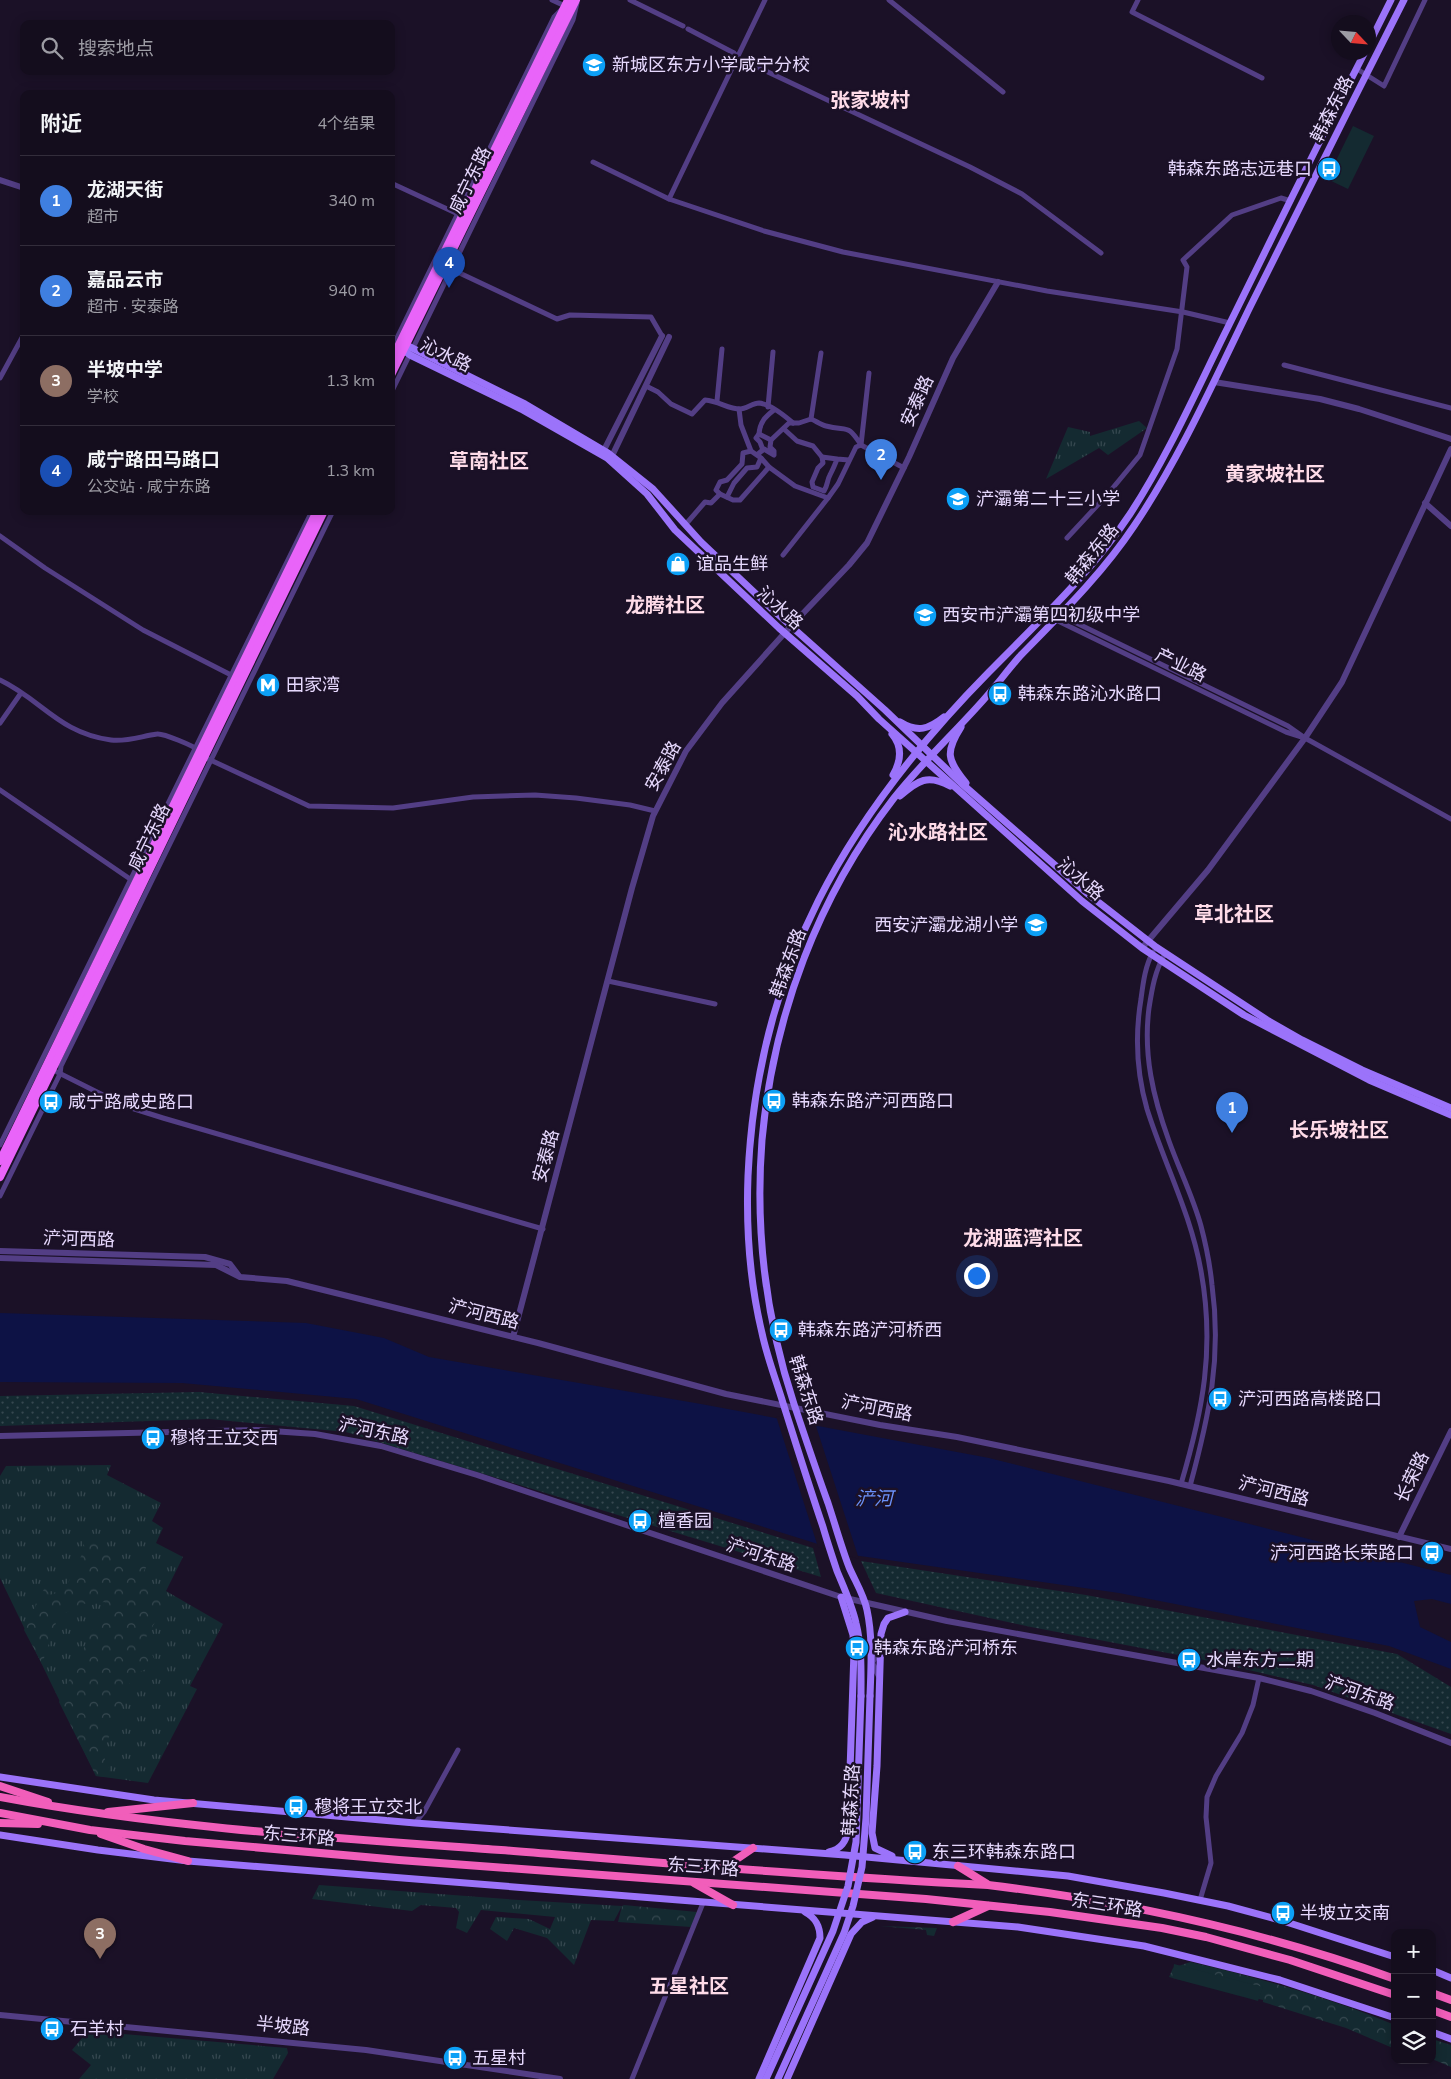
<!DOCTYPE html>
<html lang="zh">
<head>
<meta charset="utf-8">
<style>
	body { margin:0; font-family:"Nunito Sans","Noto Sans SC",sans-serif; background:#1d1626; color:#f1f3f6 }
	.controls { position:absolute; right:15px; bottom:15px; display:grid; overflow:hidden; border-radius:10px; box-shadow:0 2px 12px #0003 }
	.controls button { width:45px; height:45px; display:grid; place-items:center; padding:0; border:0; border-bottom:1px solid #332d3b; background:#140d1d; color:#f1f3f6; font:25px sans-serif }
	.compass { position:absolute; left:1331px; top:15px; width:45px; height:45px; border-radius:50%; background:#140d1d; box-shadow:0 2px 12px #0003; rotate:116deg }
	.you { position:absolute; left:976px; top:1275px; width:18px; height:18px; margin:-12px; border:4px solid #fff; border-radius:50%; background:#1a73e8; box-shadow:0 0 0 8px #1a73e833 }
	.badge { display:grid; place-items:center; width:32px; height:32px; border-radius:50%; background:#b45309; color:#fff; font-size:16px; font-weight:700 }
	.pin { position:absolute; translate:-50% -41px; filter:drop-shadow(0 1px 2px #0008) }
	.pin::after { content:''; position:absolute; top:26px; width:18px; height:15px; background:inherit; clip-path:polygon(0 0,100% 0,50% 100%) }
	.list { margin:0; padding:0; list-style:none }
	h2 { display:flex; justify-content:space-between; align-items:center; height:65px; margin:0; padding:0 20px; font-size:21px }
	h2 small { font-size:16px; font-weight:400; color:#9d9ca4 }
	.list li { display:grid; grid-template-columns:32px 1fr auto; gap:15px; align-items:center; box-sizing:border-box; height:90px; padding:0 20px; border-top:1px solid #332d3b }
	.list b { display:block; font-size:19px; white-space:nowrap }
	.list p { margin:0; font-size:16px; white-space:nowrap; color:#9d9ca4 }
	.list em { font-size:16px; font-style:normal; color:#9d9ca4 }
	.icon { flex:none; width:28px; height:28px; fill:none; stroke:currentColor; stroke-width:2; stroke-linecap:round; stroke-linejoin:round }
	.map { position:relative; flex:none; width:1451px; height:2079px; overflow:hidden }
	.search { position:absolute; background:#140d1d; box-shadow:0 2px 12px #0003; left:20px; top:20px; width:375px; height:55px; display:flex; align-items:center; gap:12px; box-sizing:border-box; padding:0 18px; border-radius:10px; color:#9d9ca4; font-size:19px }
	.panel { position:absolute; background:#140d1d; box-shadow:0 2px 12px #0003; left:20px; top:90px; width:375px; height:425px; border-radius:10px }
	.map>svg:first-child { display:block }
	.grass { fill:url(#grass-tufts) }
	.forest { fill:url(#forest-crowns) }
	.park { fill:url(#park-dots) }
	.garden { fill:#142a31 }
	.water { fill:#0d1245 }
	.pier { fill:#1b1127 }
	.lines { fill:none; stroke-linecap:round; stroke-linejoin:round }
	.minor { stroke:#533e85; stroke-width:5 }
	.tertiary { stroke:#533e85; stroke-width:6 }
	.secondary { stroke:#9b73fa; stroke-width:7 }
	.primary { stroke:#e964f9; stroke-width:8 }
	.trunk { stroke:#f15eba; stroke-width:8 }
	.secondary-bridge { stroke:#9b73fa; stroke-width:7 }
	.labels { text-anchor:middle; stroke-width:5; stroke-linejoin:round; paint-order:stroke }
	.poi-label { font-size:18px; fill:#e7d9fe; stroke:#1b1127; text-anchor:start }
	.street-label { font-size:18px; fill:#e7d9fe; stroke:#1b1127 }
	.water-label { font-size:19px; font-style:italic; fill:#6b91fa; stroke:#1b1127 }
	.quarter-label { font-size:20px; font-weight:bold; fill:#fedbe8; stroke:#1b1127 }
</style>
</head>
<body>
<div class="map">
<svg width="1451" height="2079" viewBox="0 0 1451 2079">
	<defs>
		<pattern id="grass-tufts" width="24" height="20" patternUnits="userSpaceOnUse" patternTransform="scale(1.25)"><rect width="24" height="20" fill="#142a31"/><path d="M3 7l-1-3M5 7V3M7 7l1-3M15 17l-1-3M17 17v-4M19 17l1-3" fill="none" stroke="#364850"/></pattern>
		<pattern id="forest-crowns" width="20" height="18" patternUnits="userSpaceOnUse" patternTransform="scale(1.25)"><rect width="20" height="18" fill="#142a31"/><path d="M2 6a3 3 0 1 1 6 0M12 15a3 3 0 1 1 6 0" fill="none" stroke="#364850"/></pattern>
		<pattern id="park-dots" width="8" height="8" patternUnits="userSpaceOnUse" patternTransform="scale(1.25)"><rect width="8" height="8" fill="#142a31"/><path d="M2 2h.1M6 6h.1" fill="none" stroke="#364850" stroke-width="1.8" stroke-linecap="round"/></pattern>
	</defs>
	<rect width="100%" height="100%" fill="#1b1127"/>
	<g class="grass">
		<polygon points="1139,421 1147,428 1108,455 1099,448 1046,479 1068,427 1090,432 1090,436"/>
		<polygon points="111,1465 107,1475 161,1503 152,1521 163,1528 156,1543 183,1557 166,1591 223,1624 190,1686 197,1689 148,1783 96,1776 0,1578 0,1476 6,1466"/>
		<polygon points="319,1885 519,1900 622,1906 614,1921 591,1920 574,1965 547,1938 514,1928 507,1941 490,1929 496,1917 529,1919 550,1929 555,1917 481,1910 467,1933 456,1928 459,1912 456,1908 421,1905 412,1911 312,1899"/>
		<polygon points="88,2031 287,2048 288,2053 273,2079 79,2079 91,2065 72,2050"/>
	</g>
	<g class="forest">
		<polygon points="89,1541 113,1552 121,1565 128,1566 134,1562 146,1567 141,1576 143,1583 162,1595 163,1609 145,1639 157,1665 139,1672 127,1687 122,1708 104,1748 105,1763 110,1769 108,1777 96,1776 59,1702 105,1602 81,1604 58,1617 42,1664 24,1630 46,1585 49,1595 64,1591 85,1548 83,1542"/>
		<polygon points="624,1905 697,1912 691,1927 618,1922 622,1906"/>
		<polygon points="880,1926 937,1928 934,1936 927,1935 926,1930"/>
		<path d="M1190,1962c70,16 138,35 205,63v24l-49,-21 -83,-26v-2l-94,-23 4,-9z"/>
		<polygon points="1432,2039 1451,2045 1451,2067 1432,2059"/>
	</g>
	<g class="park">
		<polygon points="199,1392 354,1406 813,1548 821,1577 346,1432 209,1419 0,1426 0,1396"/>
		<polygon points="861,1561 1086,1595 1397,1654 1451,1687 1451,1734 1313,1685 1215,1662 1031,1627 876,1593"/>
	</g>
	<g class="garden">
		<polygon points="1353,126 1374,136 1348,189 1327,179"/>
		<polygon points="1174,1964 1263,1987 1258,2001 1251,1999 1172,1978"/>
	</g>
	<polygon class="water" points="0,1313 306,1323 384,1338 429,1357 701,1404 989,1458 1451,1575 1451,1604 1432,1599 1414,1601 1420,1627 1451,1642 1451,1669 1389,1646 1119,1593 853,1555 356,1399 182,1383 0,1382"/>
	<polygon class="pier" points="776,1416 815,1423 859,1559 818,1547"/>
	<g class="lines">
		<g class="minor">
			<polyline points="630,0 683,26"/>
			<polyline points="889,0 1003,92"/>
			<polyline points="1138,0 1132,12 1262,78"/>
			<polyline points="688,29 734,53 738,58 970,167 1022,194 1101,253"/>
			<polyline points="1357,69 1384,86 1425,0"/>
			<polyline points="593,162 669,199 764,231 843,252 1047,291 1183,312 1230,323"/>
			<polyline points="391,183 458,214"/>
			<polyline points="669,199 765,0"/>
			<polyline points="451,269 557,319 570,315 651,317 662,336"/>
			<polyline points="391,350 554,17 565,6 552,0"/>
			<polyline points="1284,365 1451,408"/>
			<polyline points="0,378 24,334"/>
			<path d="M646,386l12,6 13,12 21,10 13,-14c14,1 23,9 35,9 6,0 13,-6 19,-6 11,1 26,13 34,20"/>
			<polyline points="391,393 573,20 577,3"/>
			<polyline points="717,401 722,349"/>
			<polyline points="768,407 773,352"/>
			<polyline points="739,409 741,425 751,451"/>
			<polyline points="811,419 821,353"/>
			<polyline points="784,429 797,441 813,446 822,457"/>
			<path d="M759,434c1,-12 6,-17 15,-24"/>
			<polyline points="763,450 760,442 756,438 759,434 771,440"/>
			<path d="M758,454l6,-5 10,6v-4l-4,-4 1,-7 18,-17h10l12,-4c5,2 10,6 15,7 22,6 21,-3 35,19l8,-72"/>
			<path d="M837,459l-15,-2 1,6 -5,5 -6,14 1,5 11,4c4,-6 3,-11 6,-16 3,-6 5,-10 7,-16l12,1"/>
			<polyline points="720,494 716,490 720,482 727,480 742,464 743,453 751,451 761,458"/>
			<polyline points="727,497 734,483 747,468 757,467 761,458 769,467"/>
			<polyline points="686,524 705,502 711,503 720,494 733,500 740,500 769,467 795,486 828,498 838,484 856,447 861,445 904,468"/>
			<polyline points="0,536 45,568 143,630 235,677"/>
			<polyline points="1067,538 1107,495 1140,455 1177,349 1187,267 1183,260 1232,215 1281,198 1291,201"/>
			<polyline points="783,555 828,498"/>
			<polyline points="1047,612 1056,620 1286,732 1305,738 1288,726 1060,615 1051,608"/>
			<path d="M0,680c42,20 59,53 111,60 16,2 31,-4 46,-6 6,-1 37,12 43,17 2,1 3,4 4,6l105,49 84,2 80,-11 62,-2 41,3 54,7 25,6"/>
			<polyline points="0,723 21,693"/>
			<polyline points="1305,738 1451,819"/>
			<polyline points="0,790 133,881"/>
			<path d="M1153,952c-8,14 -10,32 -12,47 -6,36 -4,75 6,110 17,54 44,105 54,162 14,77 2,139 -20,213"/>
			<path d="M1165,954c-10,16 -13,35 -16,54 -6,46 4,89 20,133 10,28 24,56 32,85 5,19 9,39 11,59 10,73 -3,131 -22,201"/>
			<polyline points="608,981 715,1004"/>
			<polyline points="57,1072 125,1106 163,1118 543,1229"/>
			<polyline points="0,1145 312,511"/>
			<polyline points="0,1196 60,1074 61,1066 333,511"/>
			<polyline points="415,1823 424,1812 458,1750"/>
			<polyline points="1200,1900 1211,1863 1206,1817 1207,1797 1216,1776 1242,1733 1253,1705 1259,1678"/>
			<polyline points="632,2079 703,1903"/>
		</g>
		<g class="tertiary">
			<polyline points="0,180 24,188"/>
			<polyline points="1214,382 1320,399 1359,409 1451,439"/>
			<polyline points="604,450 662,336"/>
			<polyline points="612,456 669,337"/>
			<polyline points="1425,503 1451,526"/>
			<polyline points="1142,948 1208,870 1305,738 1342,682 1451,449"/>
			<polyline points="0,1251 205,1257 230,1264 239,1276"/>
			<polyline points="0,1258 216,1265 240,1277 287,1281 538,1343 726,1394 880,1425 957,1437 1169,1481 1451,1549"/>
			<polyline points="513,1337 632,888 653,816 686,751 722,703 791,626 849,565 867,543 909,457 953,358 998,282"/>
			<polyline points="0,1436 257,1430 315,1434 381,1446 477,1475 841,1597 947,1621 1259,1678 1311,1691 1375,1713 1451,1743"/>
			<polyline points="1399,1537 1451,1431"/>
			<polyline points="879,1676 872,1663 880,1647"/>
			<polyline points="0,2015 366,2050 560,2079"/>
		</g>
		<g class="secondary">
			<polyline points="1368,46 1391,0"/>
			<polyline points="401,346 406,345 525,404 608,453 653,489 701,542 773,610 885,710 961,783 1088,894 1156,947 1267,1020 1302,1040 1362,1070 1451,1108"/>
			<polyline points="401,348 410,355 521,409 607,458 647,494 675,530 779,628 857,696 879,719 1082,901 1142,948 1244,1015 1369,1080 1451,1115"/>
			<path d="M900,722c18,11 29,7 44,-5"/>
			<path d="M961,727c-16,25 -14,33 5,56"/>
			<path d="M892,734c11,13 9,27 1,41"/>
			<path d="M900,796c18,-16 28,-22 50,-10"/>
			<path d="M861,1696c0,-24 1,-49 -5,-73 -4,-18 -12,-35 -19,-52 -5,-15 -10,-30 -14,-44 -14,-41 -27,-83 -40,-124 -7,-23 -16,-46 -21,-70 -12,-50 -16,-105 -14,-157 9,-207 98,-359 241,-504 49,-50 102,-99 141,-158 39,-60 67,-125 99,-189 45,-91 89,-182 136,-273"/>
			<path d="M870,1696c1,-29 3,-58 -3,-86 -3,-15 -12,-29 -18,-43 -8,-21 -14,-43 -21,-64 -12,-33 -23,-66 -34,-99 -28,-85 -39,-175 -32,-264 11,-124 56,-244 132,-342 26,-33 56,-61 84,-92 15,-16 28,-34 43,-51 40,-41 81,-81 113,-129 46,-68 80,-145 116,-219 51,-102 102,-205 154,-307"/>
			<polyline points="0,1777 154,1800 415,1823 845,1855 1068,1876 1164,1893 1228,1906 1280,1920 1395,1957"/>
			<polyline points="0,1835 98,1850 188,1861 1018,1927 1144,1946 1280,1980 1395,2018"/>
			<path d="M829,1852c12,-3 17,-10 19,-22l6,-179 -1,-16 -12,-38"/>
			<polyline points="892,1856 875,1848 872,1833 877,1766 881,1634 884,1624 888,1618 905,1612"/>
			<polyline points="1432,1970 1451,1978"/>
			<polyline points="1432,2032 1451,2039"/>
			<path d="M759,2079l61,-141c0,-12 -4,-20 -15,-26"/>
			<polyline points="787,2079 851,1934 862,1922 873,1917"/>
		</g>
		<g class="primary">
			<polyline points="391,361 568,0"/>
			<polyline points="391,375 576,0"/>
			<polyline points="0,1161 317,511"/>
			<polyline points="0,1177 324,511"/>
		</g>
		<g class="trunk">
			<polyline points="0,1786 48,1802"/>
			<path d="M0,1797c165,31 334,41 501,53 162,13 325,27 487,35 140,17 274,46 407,94"/>
			<polyline points="108,1812 193,1803"/>
			<polyline points="0,1813 90,1830 185,1841 399,1860 926,1899 1050,1912 1162,1928 1206,1937 1290,1960 1395,1995"/>
			<polyline points="0,1823 38,1824"/>
			<polyline points="101,1834 144,1849 188,1861"/>
			<polyline points="958,1866 987,1884"/>
			<polyline points="725,1867 753,1848"/>
			<polyline points="694,1883 733,1905"/>
			<polyline points="953,1922 988,1906"/>
			<polyline points="1432,1993 1451,2000"/>
			<polyline points="1432,2010 1451,2017"/>
		</g>
		<g class="secondary-bridge">
			<polyline points="766,2079 833,1931 848,1886 856,1842 861,1696"/>
			<polyline points="778,2079 844,1933 853,1906 862,1867 866,1818 870,1696"/>
		</g>
	</g>
	<defs>
		<g id="school-disc" transform="scale(1.25)"><circle r="9.5" fill="#0ca0f6" stroke="#1b1127"/><path d="M0-5L7-2L0 1L-7-2ZM-4 1L0 2.5L4 1V4Q0 6-4 4Z" fill="#fff"/></g>
		<g id="bus-disc" transform="scale(1.25)"><circle r="9.5" fill="#0ca0f6" stroke="#1b1127"/><path d="M-5-6H5V4H4V6H2V4H-2V6H-4V4H-5ZM-3.5-4V0h7V-4ZM-3.5 1.2v1.5H-2V1.2ZM2 1.2v1.5H3.5V1.2Z" fill="#fff"/></g>
		<g id="shop-disc" transform="scale(1.25)"><circle r="9.5" fill="#0ca0f6" stroke="#1b1127"/><path d="M-5-2.5h2.3a2.7 3.5 0 0 1 5.4 0H5L5.5 6h-11ZM-1.5-2.5h3a1.5 2.3 0 0 0-3 0Z" fill="#fff"/></g>
		<g id="metro-disc" transform="scale(1.25)"><circle r="9.5" fill="#0ca0f6" stroke="#1b1127"/><path d="M-5.5 5V-5H-3L0 0L3-5H5.5V5H3V-.5L0 4L-3-.5V5Z" fill="#fff"/></g>
	</defs>
	<g fill-rule="evenodd">
		<use href="#school-disc" x="594" y="65"/>
		<use href="#bus-disc" x="1329" y="169"/>
		<use href="#school-disc" x="958" y="499"/>
		<use href="#shop-disc" x="678" y="564"/>
		<use href="#school-disc" x="925" y="615"/>
		<use href="#metro-disc" x="268" y="685"/>
		<use href="#bus-disc" x="1000" y="694"/>
		<use href="#school-disc" x="1036" y="925"/>
		<use href="#bus-disc" x="774" y="1101"/>
		<use href="#bus-disc" x="51" y="1102"/>
		<use href="#bus-disc" x="781" y="1330"/>
		<use href="#bus-disc" x="1220" y="1399"/>
		<use href="#bus-disc" x="153" y="1438"/>
		<use href="#bus-disc" x="640" y="1521"/>
		<use href="#bus-disc" x="1432" y="1553"/>
		<use href="#bus-disc" x="857" y="1648"/>
		<use href="#bus-disc" x="1189" y="1660"/>
		<use href="#bus-disc" x="296" y="1807"/>
		<use href="#bus-disc" x="915" y="1852"/>
		<use href="#bus-disc" x="1283" y="1913"/>
		<use href="#bus-disc" x="52" y="2029"/>
		<use href="#bus-disc" x="455" y="2058"/>
	</g>
	<g class="labels">
		<g class="poi-label">
			<text x="612" y="71">新城区东方小学咸宁分校</text>
			<text x="1312" y="175" text-anchor="end">韩森东路志远巷口</text>
			<text x="976" y="505">浐灞第二十三小学</text>
			<text x="696" y="570">谊品生鲜</text>
			<text x="942" y="621">西安市浐灞第四初级中学</text>
			<text x="286" y="691">田家湾</text>
			<text x="1018" y="700">韩森东路沁水路口</text>
			<text x="1018" y="931" text-anchor="end">西安浐灞龙湖小学</text>
			<text x="792" y="1107">韩森东路浐河西路口</text>
			<text x="68" y="1108">咸宁路咸史路口</text>
			<text x="798" y="1336">韩森东路浐河桥西</text>
			<text x="1238" y="1405">浐河西路高楼路口</text>
			<text x="170" y="1444">穆将王立交西</text>
			<text x="658" y="1527">檀香园</text>
			<text x="1414" y="1559" text-anchor="end">浐河西路长荣路口</text>
			<text x="874" y="1654">韩森东路浐河桥东</text>
			<text x="1206" y="1666">水岸东方二期</text>
			<text x="314" y="1813">穆将王立交北</text>
			<text x="932" y="1858">东三环韩森东路口</text>
			<text x="1300" y="1919">半坡立交南</text>
			<text x="70" y="2035">石羊村</text>
			<text x="472" y="2064">五星村</text>
		</g>
		<g class="street-label">
			<text transform="translate(1332 109) rotate(-63)" y="6">韩森东路</text>
			<text transform="translate(470 180) rotate(-64)" y="6">咸宁东路</text>
			<text transform="translate(446 355) rotate(26)" y="6">沁水路</text>
			<text transform="translate(917 401) rotate(-66)" y="6">安泰路</text>
			<text transform="translate(1092 554) rotate(-51)" y="6">韩森东路</text>
			<text transform="translate(780 608) rotate(42)" y="6">沁水路</text>
			<text transform="translate(1181 665) rotate(26)" y="6">产业路</text>
			<text transform="translate(663 766) rotate(-61)" y="6">安泰路</text>
			<text transform="translate(149 837) rotate(-64)" y="6">咸宁东路</text>
			<text transform="translate(1081 879) rotate(41)" y="6">沁水路</text>
			<text transform="translate(788 963) rotate(-70)" y="6">韩森东路</text>
			<text transform="translate(546 1156) rotate(-75)" y="6">安泰路</text>
			<text transform="translate(79 1239) rotate(2)" y="6">浐河西路</text>
			<text transform="translate(484 1314) rotate(14)" y="6">浐河西路</text>
			<text transform="translate(806 1390) rotate(72)" y="6">韩森东路</text>
			<text transform="translate(877 1408) rotate(11)" y="6">浐河西路</text>
			<text transform="translate(374 1431) rotate(12)" y="6">浐河东路</text>
			<text transform="translate(1412 1477) rotate(-64)" y="6">长荣路</text>
			<text transform="translate(1274 1491) rotate(14)" y="6">浐河西路</text>
			<text transform="translate(761 1555) rotate(18)" y="6">浐河东路</text>
			<text transform="translate(1360 1693) rotate(19)" y="6">浐河东路</text>
			<text transform="translate(851 1800) rotate(-87)" y="6">韩森东路</text>
			<text transform="translate(299 1836) rotate(5)" y="6">东三环路</text>
			<text transform="translate(703 1867) rotate(4)" y="6">东三环路</text>
			<text transform="translate(1107 1905) rotate(9)" y="6">东三环路</text>
			<text transform="translate(283 2026) rotate(6)" y="6">半坡路</text>
		</g>
		<g class="water-label">
			<text x="874" y="1505">浐河</text>
		</g>
		<g class="quarter-label">
			<text x="870" y="107">张家坡村</text>
			<text x="489" y="468">草南社区</text>
			<text x="1275" y="481">黄家坡社区</text>
			<text x="665" y="612">龙腾社区</text>
			<text x="938" y="839">沁水路社区</text>
			<text x="1234" y="921">草北社区</text>
			<text x="1339" y="1137">长乐坡社区</text>
			<text x="1023" y="1245">龙湖蓝湾社区</text>
			<text x="689" y="1993">五星社区</text>
		</g>
	</g>
</svg>
<div class="controls">
<button>+</button>
<button>−</button>
<button><svg class="icon" aria-label="layers" viewBox="0 0 24 24"><path d="M12 4l9 5-9 5-9-5zM3 14l9 5 9-5"/></svg></button>
</div>
<svg class="compass" viewBox="-18 -18 36 36"><path d="M0-13l5 13h-10z" fill="#e53935"/><path d="M0 13l5-13h-10z" fill="#9d9ca4"/></svg>
<div class="you"></div>
<div class="pin badge" style="left:1232px;top:1133px;background:#3f7fe0">1</div>
<div class="pin badge" style="left:881px;top:480px;background:#3f7fe0">2</div>
<div class="pin badge" style="left:100px;top:1959px;background:#8d6e63">3</div>
<div class="pin badge" style="left:449px;top:288px;background:#1a4fb4">4</div>
<div class="search"><svg class="icon" aria-label="search" viewBox="0 0 24 24"><circle cx="10" cy="10" r="6"/><path d="M15 15l6 6"/></svg>搜索地点</div>
<section class="panel">
<h2>附近<small>4个结果</small></h2>
<ul class="list">
<li><span class="badge" style="background:#3f7fe0">1</span><div><b>龙湖天街</b><p>超市</p></div><em>340 m</em></li>
<li><span class="badge" style="background:#3f7fe0">2</span><div><b>嘉品云市</b><p>超市 · 安泰路</p></div><em>940 m</em></li>
<li><span class="badge" style="background:#8d6e63">3</span><div><b>半坡中学</b><p>学校</p></div><em>1.3 km</em></li>
<li><span class="badge" style="background:#1a4fb4">4</span><div><b>咸宁路田马路口</b><p>公交站 · 咸宁东路</p></div><em>1.3 km</em></li>
</ul>
</section>
</div>
</body>
</html>
